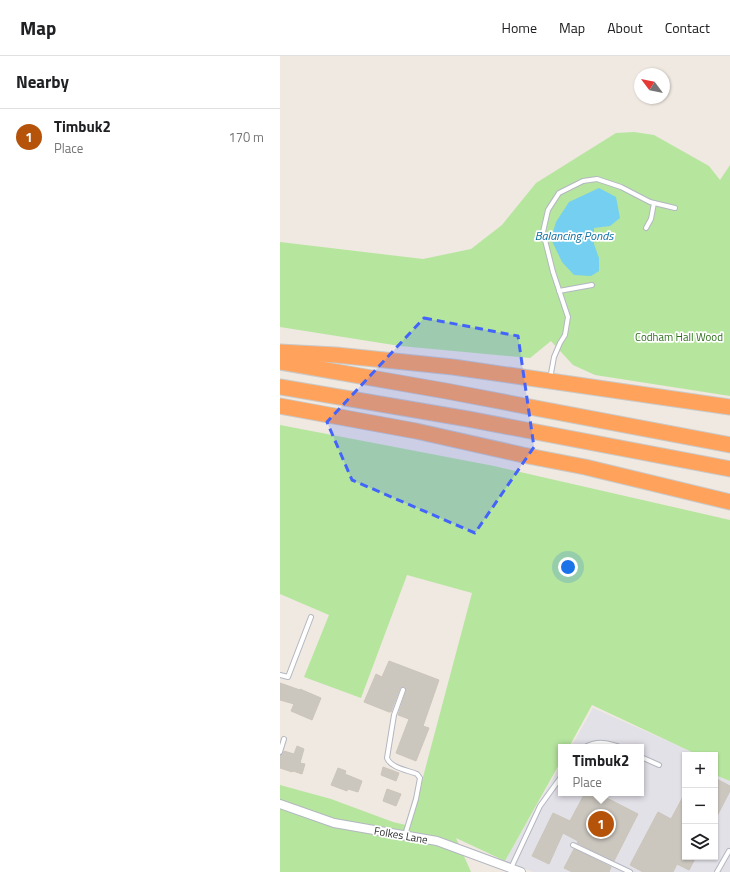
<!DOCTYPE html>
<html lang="en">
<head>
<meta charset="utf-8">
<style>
	body { margin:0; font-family:"Titillium Web",sans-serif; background:#f2f2f2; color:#202124 }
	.controls { position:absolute; right:12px; bottom:12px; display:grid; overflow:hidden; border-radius:0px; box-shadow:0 1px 3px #0004 }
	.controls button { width:36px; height:36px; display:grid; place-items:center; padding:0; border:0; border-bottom:1px solid #e0e0e0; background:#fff; color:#202124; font:20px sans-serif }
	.compass { position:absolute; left:354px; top:12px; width:36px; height:36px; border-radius:50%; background:#fff; box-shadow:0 1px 3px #0004; rotate:302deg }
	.you { position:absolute; left:288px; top:511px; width:14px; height:14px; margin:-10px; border:3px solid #fff; border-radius:50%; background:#1a73e8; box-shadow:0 0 0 6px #1a73e833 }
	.badge { display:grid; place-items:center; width:26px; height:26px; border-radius:50%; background:#b45309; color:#fff; font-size:13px; font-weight:700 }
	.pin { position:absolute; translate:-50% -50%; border:2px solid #fff; box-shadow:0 1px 4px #0006 }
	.popup { position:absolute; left:278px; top:688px; width:86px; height:52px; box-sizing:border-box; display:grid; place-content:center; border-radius:0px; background:#fff; filter:drop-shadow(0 1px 3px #0005); font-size:13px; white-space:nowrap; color:#757577 }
	.popup b { font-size:15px; color:#202124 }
	.popup::after { content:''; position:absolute; left:50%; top:100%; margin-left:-8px; border:8px solid transparent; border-top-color:#fff }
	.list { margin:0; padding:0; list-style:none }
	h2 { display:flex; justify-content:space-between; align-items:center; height:52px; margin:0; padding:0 16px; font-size:17px }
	h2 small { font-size:13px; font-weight:400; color:#757577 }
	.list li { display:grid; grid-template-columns:26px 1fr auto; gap:12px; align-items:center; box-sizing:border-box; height:56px; padding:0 16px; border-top:1px solid #e0e0e0 }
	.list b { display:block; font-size:15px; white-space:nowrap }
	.list p { margin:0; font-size:13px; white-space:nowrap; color:#757577 }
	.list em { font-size:13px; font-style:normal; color:#757577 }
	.icon { flex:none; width:22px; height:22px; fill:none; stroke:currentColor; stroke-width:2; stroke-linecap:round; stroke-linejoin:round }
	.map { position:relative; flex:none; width:450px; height:816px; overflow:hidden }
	header { display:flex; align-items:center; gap:24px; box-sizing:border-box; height:56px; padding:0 20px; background:#fff; border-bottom:1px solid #e0e0e0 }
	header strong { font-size:19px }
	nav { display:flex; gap:22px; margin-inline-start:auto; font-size:14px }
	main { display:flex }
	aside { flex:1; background:#fff }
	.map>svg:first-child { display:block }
	.industrial { fill:#e3e1e8 }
	.green { fill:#b6e59e }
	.water { fill:#75cff0 }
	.building { fill:#cbc7bf; stroke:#cbc5ba }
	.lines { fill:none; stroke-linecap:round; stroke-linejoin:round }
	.lane-casing { stroke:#b4b7c1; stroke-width:6 }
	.street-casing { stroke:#b4b7c1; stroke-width:10 }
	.highway-casing { stroke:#c9c9c9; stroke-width:17 }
	.lane { stroke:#fff; stroke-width:4 }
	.street { stroke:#fff; stroke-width:8 }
	.highway { stroke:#ffa35c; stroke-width:15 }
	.marked { fill:#4264fb; fill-opacity:0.2; stroke:#4264fb; stroke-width:3; stroke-dasharray:8 5; stroke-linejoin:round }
	.labels { text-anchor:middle; stroke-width:3.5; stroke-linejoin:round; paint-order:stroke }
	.park-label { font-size:11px; fill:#2c6e1b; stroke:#fff }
	.street-label { font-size:11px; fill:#2e2e2e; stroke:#fff }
	.water-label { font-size:12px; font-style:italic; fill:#0d6fa3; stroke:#fff }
</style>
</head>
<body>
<header>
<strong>Map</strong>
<nav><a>Home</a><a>Map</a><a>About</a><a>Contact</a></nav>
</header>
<main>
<aside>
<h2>Nearby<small></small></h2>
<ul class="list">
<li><span class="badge">1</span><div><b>Timbuk2</b><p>Place</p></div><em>170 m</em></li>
</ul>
</aside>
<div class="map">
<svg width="450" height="816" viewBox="0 0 450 816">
	<rect width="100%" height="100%" fill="#efe9e1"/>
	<polygon class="industrial" points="313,652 415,697 413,699 405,699 405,801 435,801 435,719 450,725 450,816 253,816 225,805 281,708 281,737 361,737 361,691 291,691"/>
	<g class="green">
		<polygon points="354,76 374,79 429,110 440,124 450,109 450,340 315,319 293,309 271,285 250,302 120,290 0,271 0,186 143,203 191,193 222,169 256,127 336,77"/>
		<polygon points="0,369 214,410 450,464 450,725 435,719 435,699 413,699 414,697 312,649 289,691 281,691 281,705 225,805 176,782 191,816 0,816 0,729 51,743 113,766 130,770 192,537 127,519 81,642 24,621 49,559 0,538"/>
	</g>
	<polygon class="water" points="319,132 336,141 340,162 330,170 314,172 314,188 319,202 319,215 311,220 294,219 282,206 271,183 276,166 289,146"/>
	<g class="building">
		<polygon points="109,605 159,624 143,670 149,672 136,705 116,697 129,663 118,659 126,635 125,631 122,631 120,632 111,656 109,656 84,646 96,618 102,621"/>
		<polygon points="0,627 20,634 20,633 41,642 32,664 11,655 14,648 0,644"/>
		<polygon points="17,690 24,693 20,707 25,708 22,718 13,715 12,716 0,712 0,699 3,698 4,695 14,698"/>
		<polygon points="103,711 119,717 116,725 101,719"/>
		<polygon points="58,712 66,715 65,718 82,725 78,736 68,733 67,735 51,729"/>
		<polygon points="435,722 450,730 450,735 435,764"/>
		<polygon points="107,733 121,738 116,750 103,745"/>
		<polygon points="305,737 317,737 358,758 334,805 297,787 298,785 283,777 269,808 252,800 273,757 290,765"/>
		<polygon points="405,737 405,801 416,801 409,814 397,808 393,816 363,816 350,809 378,756 391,763"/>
		<polygon points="294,793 331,811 329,816 292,816 284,812"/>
	</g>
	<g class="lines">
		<g class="lane-casing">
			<g id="lane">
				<polyline points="366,172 371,163 374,147"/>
				<polyline points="279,235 312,229"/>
				<polyline points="270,323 274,301 280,287 285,279 288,261 273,216 263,176 268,154 279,137 303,125 317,123 341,131 370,146 395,152"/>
				<polyline points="0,619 8,621 31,561"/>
				<path d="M123,634l-9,25 -7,43c4,10 20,12 30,16l3,4 -4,21 -11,36"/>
				<path d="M305,691c12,-6 22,-5 35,0"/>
				<polyline points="0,696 4,683"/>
				<polyline points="361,701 379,709"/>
				<polyline points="293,789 350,816"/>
				<polyline points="231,812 260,750 281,721"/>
				<polyline points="437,816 449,795"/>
			</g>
		</g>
		<g class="street-casing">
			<polyline id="street" points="0,748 54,767 157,785 241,816"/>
		</g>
		<g class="highway-casing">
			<g id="highway">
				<polyline points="0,296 56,299 173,311 450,351"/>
				<polyline points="0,306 166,335 450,389"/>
				<polyline points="0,331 188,363 450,413"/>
				<polyline points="0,350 136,375 243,399 305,411 450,446"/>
			</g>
		</g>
		<use href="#lane" class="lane"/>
		<use href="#street" class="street"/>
		<use href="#highway" class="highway"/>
	</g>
	<path class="marked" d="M144,262l94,18 16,111 -59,86 -123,-53 -25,-58z"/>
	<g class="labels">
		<g class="park-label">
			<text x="399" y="285">Codham Hall Wood</text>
		</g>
		<g class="street-label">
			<text transform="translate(121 779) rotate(10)" y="4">Folkes Lane</text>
		</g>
		<g class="water-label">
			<text x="294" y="184">Balancing Ponds</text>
		</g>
	</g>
</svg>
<div class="controls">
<button>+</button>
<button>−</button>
<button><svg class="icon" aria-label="layers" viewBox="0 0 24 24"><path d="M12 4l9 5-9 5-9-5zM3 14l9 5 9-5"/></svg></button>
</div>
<svg class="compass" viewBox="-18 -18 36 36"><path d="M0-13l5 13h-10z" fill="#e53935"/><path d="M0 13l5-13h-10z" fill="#757577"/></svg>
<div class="you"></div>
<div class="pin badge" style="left:321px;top:768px">1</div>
<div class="popup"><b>Timbuk2</b>Place</div>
</div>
</main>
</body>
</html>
